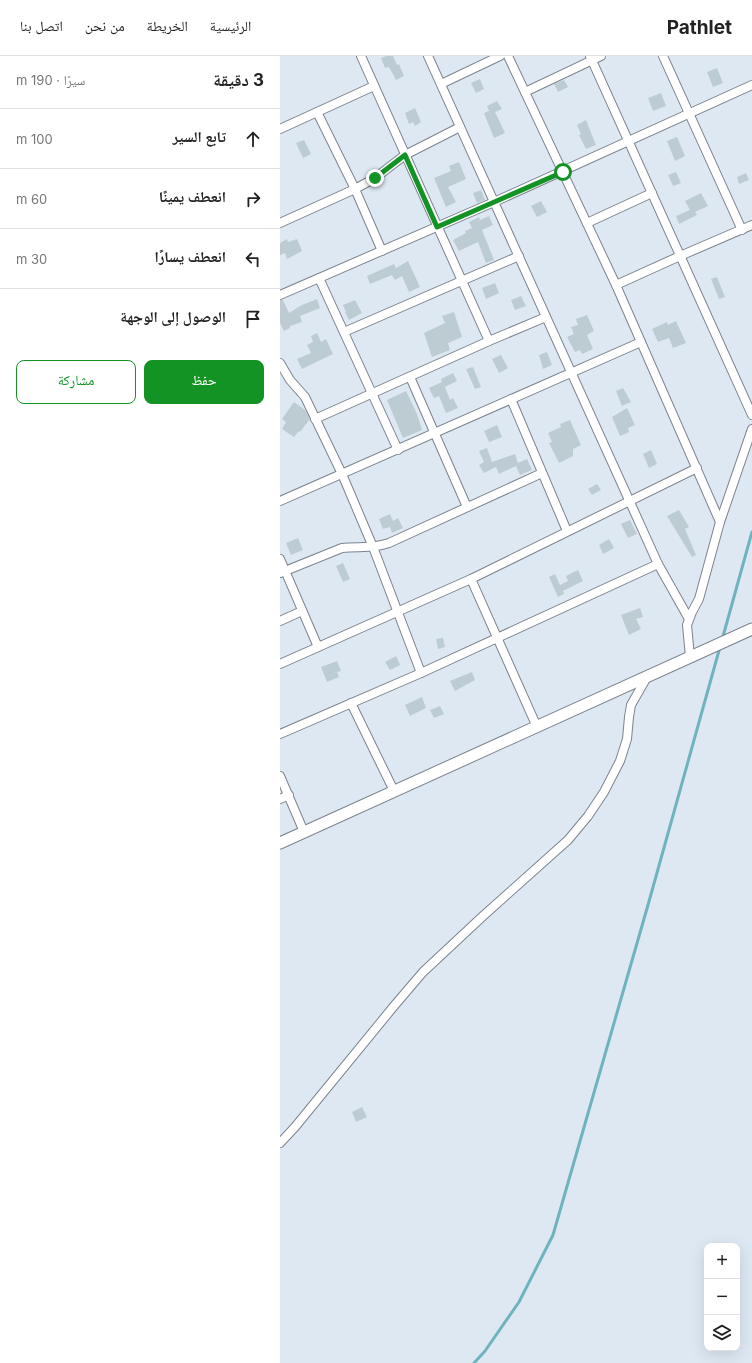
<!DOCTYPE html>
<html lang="ar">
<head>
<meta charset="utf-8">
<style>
	body { margin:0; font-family:Inter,"Noto Naskh Arabic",sans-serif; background:#f2f2f2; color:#222; direction:rtl }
	.controls { position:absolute; right:12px; bottom:12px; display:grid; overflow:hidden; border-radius:8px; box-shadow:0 4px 16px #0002 }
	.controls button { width:36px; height:36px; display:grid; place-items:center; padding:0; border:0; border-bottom:1px solid #e0e0e0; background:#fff; color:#222; font:20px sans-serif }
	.stop { position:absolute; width:12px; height:12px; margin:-9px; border:3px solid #139324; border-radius:50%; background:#fff }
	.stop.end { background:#139324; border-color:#fff; box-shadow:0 1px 4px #0008 }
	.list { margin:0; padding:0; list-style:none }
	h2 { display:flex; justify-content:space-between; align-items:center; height:52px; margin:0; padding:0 16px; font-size:17px }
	h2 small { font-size:13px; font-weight:400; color:#767676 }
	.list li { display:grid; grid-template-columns:26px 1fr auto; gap:12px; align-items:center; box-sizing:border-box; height:60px; padding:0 16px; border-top:1px solid #e0e0e0 }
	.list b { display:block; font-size:15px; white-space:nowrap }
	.list em { font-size:13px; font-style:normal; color:#767676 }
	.actions { display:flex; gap:8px; padding:12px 16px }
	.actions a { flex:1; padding:9px 0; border:1px solid #139324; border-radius:8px; text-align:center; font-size:14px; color:#139324 }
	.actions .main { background:#139324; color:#fff }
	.icon { flex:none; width:22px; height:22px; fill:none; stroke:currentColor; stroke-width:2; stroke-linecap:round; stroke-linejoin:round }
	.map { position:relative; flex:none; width:472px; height:1307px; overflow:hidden; direction:ltr }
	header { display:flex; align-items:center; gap:24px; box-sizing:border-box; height:56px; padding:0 20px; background:#fff; border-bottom:1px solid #e0e0e0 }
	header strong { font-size:19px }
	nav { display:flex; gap:22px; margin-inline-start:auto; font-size:14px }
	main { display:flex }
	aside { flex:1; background:#fff }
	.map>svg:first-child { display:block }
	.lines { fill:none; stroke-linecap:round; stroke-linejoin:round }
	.stream { stroke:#6fb3bd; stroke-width:3 }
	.building { fill:#bdccd3 }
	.street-casing { stroke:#7b848e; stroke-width:10 }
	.secondary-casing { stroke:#7b848e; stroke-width:13 }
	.street { stroke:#fff; stroke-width:8 }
	.secondary { stroke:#fff; stroke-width:11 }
	.route { stroke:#139324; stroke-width:5 }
</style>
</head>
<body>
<header>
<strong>Pathlet</strong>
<nav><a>الرئيسية</a><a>الخريطة</a><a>من نحن</a><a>اتصل بنا</a></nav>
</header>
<main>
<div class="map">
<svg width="472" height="1307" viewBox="0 0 472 1307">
	<rect width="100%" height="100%" fill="#dee8f3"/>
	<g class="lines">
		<g class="stream">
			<polyline points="442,584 472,476"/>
			<polyline points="194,1307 205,1295 239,1246 273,1179 368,849 440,591"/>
		</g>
	</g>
	<g class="building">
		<polygon points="106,0 113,0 117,9 119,8 124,20 116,24 109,11 105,12 101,2"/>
		<polygon points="437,12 443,27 433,31 427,16"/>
		<polygon points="200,23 204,33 196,37 191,27"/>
		<polygon points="284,24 288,31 278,36 274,28"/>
		<polygon points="381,37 386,50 373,55 368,42"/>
		<polygon points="217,45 222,53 215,56 225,77 214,82 204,57 209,55 207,50"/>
		<polygon points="135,52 141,66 135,70 133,66 129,68 125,57"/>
		<polygon points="306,64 316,89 306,93 299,79 301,78 297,69"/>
		<polygon points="397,81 405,100 395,105 387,85"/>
		<polygon points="24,84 31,98 23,102 16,87"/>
		<polygon points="179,106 186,123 168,131 176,146 166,151 154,122 171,115 169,110"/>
		<polygon points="396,116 401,127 393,130 388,119"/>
		<polygon points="466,117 469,124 459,128 457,121"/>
		<polygon points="201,134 205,144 197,147 193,137"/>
		<polygon points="421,137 428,150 415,156 417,159 399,168 396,160 410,154 405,145"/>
		<polygon points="261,145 267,156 257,161 251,150"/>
		<polygon points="209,160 213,169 202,174 214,204 206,207 198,186 179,195 173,184 186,177 185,175 192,172 189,166 199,161 200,164"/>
		<polygon points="7,183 8,186 17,183 22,195 7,203 5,197 0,199 0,187"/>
		<polygon points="128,205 140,231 129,236 122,220 115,224 112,219 90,228 87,220 114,208 116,212"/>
		<polygon points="437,221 445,241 439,243 431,223"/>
		<polygon points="215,227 219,237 206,243 202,232"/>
		<polygon points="241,240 246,250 235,254 231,244"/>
		<polygon points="37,243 40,252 20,260 22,266 10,270 10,272 4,275 0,267 0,244 3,244 9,257 22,249"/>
		<polygon points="75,244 82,257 69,264 65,256 66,256 63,249"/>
		<polygon points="174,256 182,281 168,287 170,294 152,301 144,277 165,267 162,260"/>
		<polygon points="307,259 314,275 307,279 313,293 302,298 300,294 295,296 287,281 294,278 291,271 298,269 296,263"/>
		<polygon points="396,265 406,287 393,292 389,282 378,286 372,273 387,266 388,269"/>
		<polygon points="37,277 41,286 46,283 53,298 22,313 17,303 31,297 27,289 33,286 31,280"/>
		<polygon points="267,296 272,309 263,313 259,299"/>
		<polygon points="221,299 228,312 219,317 212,303"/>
		<polygon points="193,311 201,331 195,333 186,313"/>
		<polygon points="173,317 177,325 165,331 170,344 173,342 178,352 166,357 159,340 154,342 149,332 162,326 161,323"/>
		<polygon points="343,332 351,346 342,350 336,335"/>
		<polygon points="126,335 137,358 142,374 123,382 107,344"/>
		<polygon points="14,346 25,354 30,363 20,376 19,375 14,381 2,373 6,366 2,363"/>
		<polygon points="347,352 355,369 348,372 349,376 340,380 332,361"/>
		<polygon points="290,364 301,389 293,393 293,400 279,407 269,387 272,386 268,377 281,371 280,368"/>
		<polygon points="217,369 222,381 209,386 204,375"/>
		<polygon points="207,392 212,406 235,398 238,407 247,403 252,414 240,419 236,410 219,418 216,411 204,417 199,409 204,406 199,395"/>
		<polygon points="371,394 377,408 369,412 363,398"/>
		<polygon points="317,428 321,434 312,439 308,433"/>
		<polygon points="399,454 409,471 405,473 416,499 412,501 387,460"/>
		<polygon points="110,458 113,465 118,462 123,472 112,477 110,471 103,473 99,463"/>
		<polygon points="350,464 357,478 348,482 341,468"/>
		<polygon points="18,482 23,494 11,499 6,487"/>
		<polygon points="329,483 334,492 323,498 319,489"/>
		<polygon points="63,507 70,523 63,526 56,510"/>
		<polygon points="298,514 303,525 283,535 284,538 278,541 269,521 275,518 280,529 288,525 286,520"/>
		<polygon points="360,552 363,561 356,563 361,573 349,579 341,559"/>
		<polygon points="163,582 165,591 158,593 156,583"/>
		<polygon points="116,600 120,609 110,614 105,606"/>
		<polygon points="57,605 61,615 57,616 59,621 47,626 41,611"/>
		<polygon points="192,616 195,624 175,635 170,625"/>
		<polygon points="142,641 146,652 130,660 125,649"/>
		<polygon points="160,650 164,658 154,662 150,654"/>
		<polygon points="82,1051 87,1061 76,1066 72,1056"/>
	</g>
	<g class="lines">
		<g class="street-casing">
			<g id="street">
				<polyline points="81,0 209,285"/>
				<polyline points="148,0 378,508 409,563"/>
				<polyline points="228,0 336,229 440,466"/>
				<polyline points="310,0 472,359"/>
				<polyline points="383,0 462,174"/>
				<polyline points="161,28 220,0"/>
				<polyline points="245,36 321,0"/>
				<polyline points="37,56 75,133 102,195"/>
				<polyline points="0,73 94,30"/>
				<polyline points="0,167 75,133 95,122 125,99 180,71"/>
				<polyline points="307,167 372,137"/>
				<polyline points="39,222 118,394"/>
				<polyline points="336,229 400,200 472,169"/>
				<polyline points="0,239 214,146 472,29"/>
				<polyline points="64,276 239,200"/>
				<polyline points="0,307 10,324 25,341 62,418 93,491 141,617"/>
				<polyline points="130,321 187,451"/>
				<polyline points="231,343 287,475"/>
				<polyline points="35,363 209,285 266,261"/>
				<polyline points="0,445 361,286"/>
				<polyline points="0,503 38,591"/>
				<path d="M0,517l62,-25c16,-2 31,1 47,-5l153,-70"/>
				<polyline points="191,523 257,671"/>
				<polyline points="0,565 22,555"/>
				<polyline points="410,601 407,569 412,556 419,543 440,466 472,373"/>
				<polyline points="0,608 191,523 417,412"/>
				<polyline points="71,647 114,735"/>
				<polyline points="0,678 141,617 378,508"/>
				<polyline points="0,720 24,776"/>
				<polyline points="0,743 9,739"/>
				<polyline points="0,1087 15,1071 114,950 143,916 203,860 288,784 308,760 324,736 340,705 347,683 349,661 351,649 367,621"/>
			</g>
		</g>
		<g class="secondary-casing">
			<polyline id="secondary" points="0,787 472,573"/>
		</g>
		<use href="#street" class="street"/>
		<use href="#secondary" class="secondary"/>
	</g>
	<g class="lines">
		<polyline class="route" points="95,122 125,99 157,171 283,116"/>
	</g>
</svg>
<div class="controls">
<button>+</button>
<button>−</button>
<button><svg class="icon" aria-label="layers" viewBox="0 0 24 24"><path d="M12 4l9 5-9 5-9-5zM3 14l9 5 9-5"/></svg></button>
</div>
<div class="stop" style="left:283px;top:116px"></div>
<div class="stop end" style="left:95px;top:122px"></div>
</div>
<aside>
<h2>3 دقيقة<small>سيرًا · 190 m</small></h2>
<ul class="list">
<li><svg class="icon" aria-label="ahead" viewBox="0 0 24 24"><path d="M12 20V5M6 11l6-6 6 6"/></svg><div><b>تابع السير</b></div><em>100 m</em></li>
<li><svg class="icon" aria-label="right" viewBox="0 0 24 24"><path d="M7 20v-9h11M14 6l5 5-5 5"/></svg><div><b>انعطف يمينًا</b></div><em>60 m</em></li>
<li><svg class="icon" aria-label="left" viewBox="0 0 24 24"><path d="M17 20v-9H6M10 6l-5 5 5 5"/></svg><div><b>انعطف يسارًا</b></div><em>30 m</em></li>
<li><svg class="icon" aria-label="arrive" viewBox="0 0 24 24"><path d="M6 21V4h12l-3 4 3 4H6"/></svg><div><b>الوصول إلى الوجهة</b></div></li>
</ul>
<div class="actions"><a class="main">حفظ</a><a>مشاركة</a></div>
</aside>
</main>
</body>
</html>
